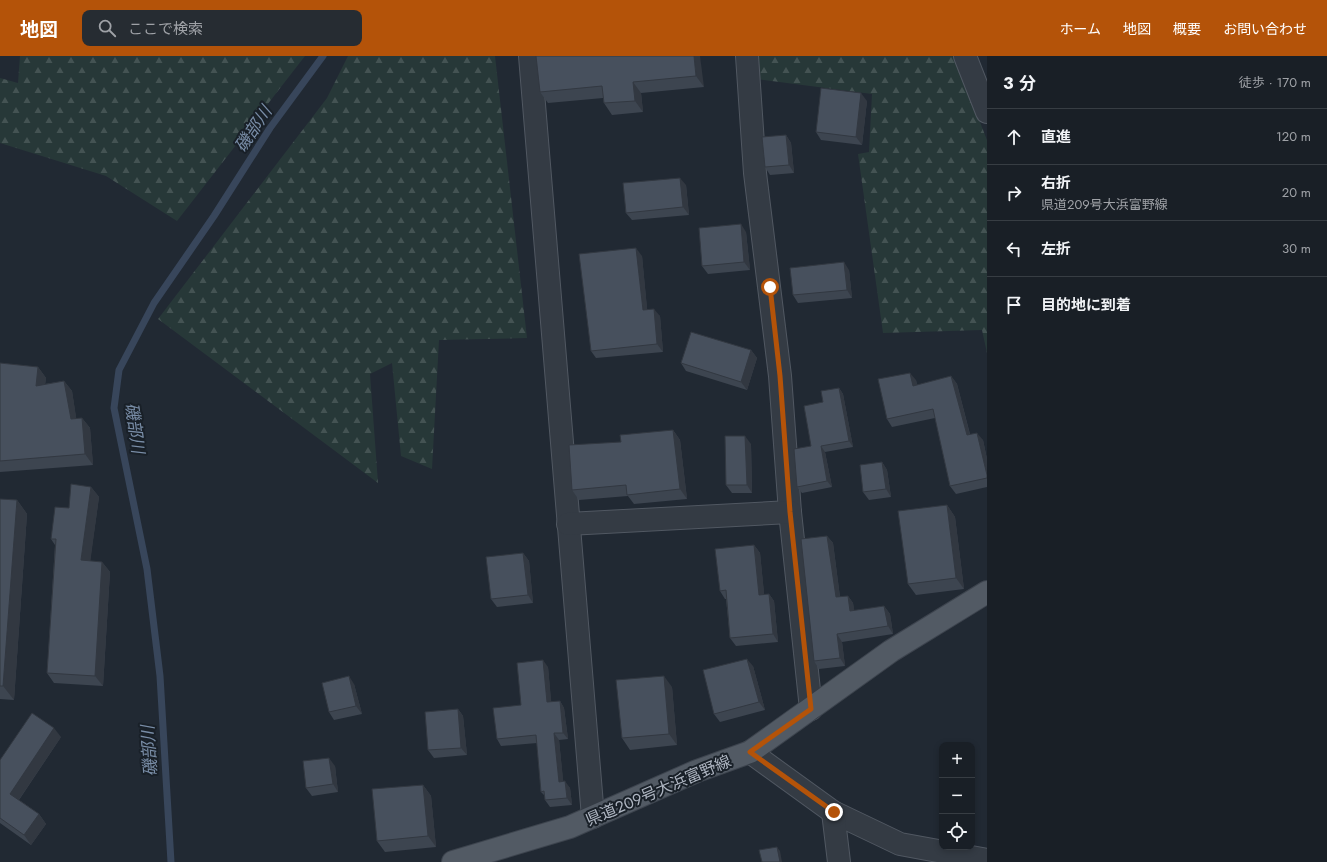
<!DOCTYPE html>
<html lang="ja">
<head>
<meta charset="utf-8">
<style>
	body { margin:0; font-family:Jost,"Noto Sans JP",sans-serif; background:#262c32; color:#f1f3f6 }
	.controls { position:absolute; right:12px; bottom:12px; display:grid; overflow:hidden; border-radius:8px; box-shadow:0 2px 6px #0003 }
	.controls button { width:36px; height:36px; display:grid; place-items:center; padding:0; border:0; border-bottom:1px solid #373d43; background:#191f26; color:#f1f3f6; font:20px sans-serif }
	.stop { position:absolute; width:12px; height:12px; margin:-9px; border:3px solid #b45309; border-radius:50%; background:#fff }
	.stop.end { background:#b45309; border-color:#fff; box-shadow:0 1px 4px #0008 }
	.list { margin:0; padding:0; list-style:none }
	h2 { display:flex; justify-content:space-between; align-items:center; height:52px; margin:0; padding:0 16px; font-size:17px }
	h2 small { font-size:13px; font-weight:400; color:#9fa2a7 }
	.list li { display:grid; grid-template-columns:26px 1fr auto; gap:12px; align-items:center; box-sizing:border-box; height:56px; padding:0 16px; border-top:1px solid #373d43 }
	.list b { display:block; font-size:15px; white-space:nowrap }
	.list p { margin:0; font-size:13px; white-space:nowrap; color:#9fa2a7 }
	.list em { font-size:13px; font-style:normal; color:#9fa2a7 }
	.icon { flex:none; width:22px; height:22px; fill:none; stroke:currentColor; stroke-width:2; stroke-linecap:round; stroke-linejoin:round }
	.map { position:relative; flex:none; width:987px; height:806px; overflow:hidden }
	header { display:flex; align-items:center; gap:24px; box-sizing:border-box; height:56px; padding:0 20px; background:#b45309; color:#fff }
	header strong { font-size:19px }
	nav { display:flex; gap:22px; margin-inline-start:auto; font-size:14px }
	.search { width:280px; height:36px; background:#262c32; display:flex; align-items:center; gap:10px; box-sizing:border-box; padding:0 14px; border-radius:8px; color:#9fa2a7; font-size:15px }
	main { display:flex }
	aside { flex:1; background:#191f26 }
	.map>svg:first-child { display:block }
	.forest { fill:url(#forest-firs) }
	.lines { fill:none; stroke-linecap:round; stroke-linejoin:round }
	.stream { stroke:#38465b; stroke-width:7 }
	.minor-casing { stroke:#515862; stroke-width:24 }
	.major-casing { stroke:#3d444e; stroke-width:24 }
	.minor { stroke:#343b44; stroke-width:22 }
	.major { stroke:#525a64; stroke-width:22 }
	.wall { fill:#3d4550 }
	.shaded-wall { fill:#323841 }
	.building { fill:#47505d; stroke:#323841 }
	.route { stroke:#b45309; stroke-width:5 }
	.labels { text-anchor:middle; stroke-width:4; stroke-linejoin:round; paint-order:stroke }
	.street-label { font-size:16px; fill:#aeb5c1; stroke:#192028 }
	.water-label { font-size:17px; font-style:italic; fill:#798da7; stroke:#192028 }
</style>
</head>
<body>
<header>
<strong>地図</strong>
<div class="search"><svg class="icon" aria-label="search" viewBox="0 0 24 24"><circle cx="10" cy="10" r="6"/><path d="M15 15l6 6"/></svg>ここで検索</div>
<nav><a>ホーム</a><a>地図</a><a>概要</a><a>お問い合わせ</a></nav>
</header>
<main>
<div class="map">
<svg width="987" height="806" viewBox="0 0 987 806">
	<defs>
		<pattern id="forest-firs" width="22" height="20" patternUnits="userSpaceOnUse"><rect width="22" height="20" fill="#273838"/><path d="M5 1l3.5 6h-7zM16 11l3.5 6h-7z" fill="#445353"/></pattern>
	</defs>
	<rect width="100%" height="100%" fill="#212933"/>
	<g class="forest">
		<polygon points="20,0 305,0 177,165 106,120 0,87 0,22 18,27"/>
		<polygon points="348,0 495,0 527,282 439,284 432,413 401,400 392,307 370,318 378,427 158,263 327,42"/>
		<polygon points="754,0 954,0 987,84 987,297 982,274 883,277 858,98 869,96 872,38 756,23"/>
	</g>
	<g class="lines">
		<polyline class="stream" points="171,806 160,620 147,513 114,352 119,314 154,247 214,160 270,72 323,0"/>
		<g class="minor-casing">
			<g id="minor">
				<polyline points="530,0 593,761"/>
				<polyline points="747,0 755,117 780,320 790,456 811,653"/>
				<polyline points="965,0 987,56"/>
				<polyline points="568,468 790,456"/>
				<polyline points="750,696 833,756 900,788 987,804"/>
				<polyline points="833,756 839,806"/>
			</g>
		</g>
		<g class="major-casing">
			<polyline id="major" points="453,806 570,771 697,715 750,696 891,595 987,536"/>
		</g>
		<use href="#minor" class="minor"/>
		<use href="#major" class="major"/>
	</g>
	<g class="wall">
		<polygon points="694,0 704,31 641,37 643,56 612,59 604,47 603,42 548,47 540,36"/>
		<polygon points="867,45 862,89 821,84 816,76"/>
		<polygon points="786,79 791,87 794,117 770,119 765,111"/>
		<polygon points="686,129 689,159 632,164 626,157"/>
		<polygon points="746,176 750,214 708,218 702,210"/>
		<polygon points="642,200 647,253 660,260 663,296 596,302 591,295"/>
		<polygon points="849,214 852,242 798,247 793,239"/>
		<polygon points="751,294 757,302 747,334 686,315 681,307"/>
		<polygon points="0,307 38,311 46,322 45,328 64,325 72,335 76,362 82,362 90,372 93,409 0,416"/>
		<polygon points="951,320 957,328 970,378 983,384 987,403 987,431 956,438 950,430 935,362 892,371 887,363 916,324 917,329"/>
		<polygon points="839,332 843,338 853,391 825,396 832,431 802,437 797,431 811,390 823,346"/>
		<polygon points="673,374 680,384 687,443 634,448 628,440 579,444 572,434 621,386"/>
		<polygon points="751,388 752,437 732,437 726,429"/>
		<polygon points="882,406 887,414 891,441 869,444 863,436"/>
		<polygon points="91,431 99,441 90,505 102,506 110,516 103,630 54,627 47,617 55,489 51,483 69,452"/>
		<polygon points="0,443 17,444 27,458 14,644 0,643"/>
		<polygon points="947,449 955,461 964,533 916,539 908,528"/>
		<polygon points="827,480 833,487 840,541 848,540 853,547 854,555 884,550 890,558 893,578 842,586 845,610 819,613 814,605"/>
		<polygon points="754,489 760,497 764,538 769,538 774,545 778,586 736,590 730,582 726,543 725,543 720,535"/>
		<polygon points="523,497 529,505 533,547 497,551 491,543"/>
		<polygon points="753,610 765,654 720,666 714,658"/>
		<polygon points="548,611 551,646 560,645 564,652 568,683 559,684 563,725 570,732 572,749 550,751 545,744 545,740 541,736 537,687 501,690 497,683"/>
		<polygon points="354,628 362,658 334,664 329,656"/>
		<polygon points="672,631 677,689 630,694 622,682"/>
		<polygon points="458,653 463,660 467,699 434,702 428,694"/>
		<polygon points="61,681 19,744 39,758 46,768 31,789 0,767 0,704"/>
		<polygon points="335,710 338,736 312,740 306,732"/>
		<polygon points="423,729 431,740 436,791 385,796 377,785"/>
	</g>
	<g class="shaded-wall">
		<polygon points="694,0 700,0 704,31 696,20"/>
		<polygon points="633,26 641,37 643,56 635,45"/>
		<polygon points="861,37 867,45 862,89 856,81"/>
		<polygon points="786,79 791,87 794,117 789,109"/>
		<polygon points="680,122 686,129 689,159 683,151"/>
		<polygon points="741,168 746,176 750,214 744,206"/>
		<polygon points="636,192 642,200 648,262 643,254"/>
		<polygon points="844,206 849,214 852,242 847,234"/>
		<polygon points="654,253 660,260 663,296 657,288"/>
		<polygon points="751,294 757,302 747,334 741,326"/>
		<polygon points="38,311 46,322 44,340 36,330"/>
		<polygon points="910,317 916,324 919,338 913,330"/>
		<polygon points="951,320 957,328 972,387 967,379"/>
		<polygon points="64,325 72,335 78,373 71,363"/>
		<polygon points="839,332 843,338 853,391 849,385"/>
		<polygon points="82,362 90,372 93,409 85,398"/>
		<polygon points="673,374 680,384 687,443 680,433"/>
		<polygon points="977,377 983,384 987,403 987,419"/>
		<polygon points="745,380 751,388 752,437 747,429"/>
		<polygon points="821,390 825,396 832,431 827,425"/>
		<polygon points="882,406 887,414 891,441 886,433"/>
		<polygon points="91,431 99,441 89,515 81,504"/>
		<polygon points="17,444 27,458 14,644 3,630"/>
		<polygon points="947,449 955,461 964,533 956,522"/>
		<polygon points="827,480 833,487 841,549 836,541"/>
		<polygon points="754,489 760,497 765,546 759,539"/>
		<polygon points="523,497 529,505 533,547 528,539"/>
		<polygon points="102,506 110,516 103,630 95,620"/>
		<polygon points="769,538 774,545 778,586 773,578"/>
		<polygon points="848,540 853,547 856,563 850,555"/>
		<polygon points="884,550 890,558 893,578 888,570"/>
		<polygon points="837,578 842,586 845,610 840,602"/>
		<polygon points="747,603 753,610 765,654 759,646"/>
		<polygon points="543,604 548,611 552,653 547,646"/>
		<polygon points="349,620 354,628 362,658 356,650"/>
		<polygon points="664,620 672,631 677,689 669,678"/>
		<polygon points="560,645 564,652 568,683 563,677"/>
		<polygon points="458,653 463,660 467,699 461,692"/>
		<polygon points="54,672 61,681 16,748 10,738"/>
		<polygon points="554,677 559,684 564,732 559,726"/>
		<polygon points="329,702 335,710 338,736 333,728"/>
		<polygon points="565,725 570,732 572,749 567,742"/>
		<polygon points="423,729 431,740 436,791 428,780"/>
		<polygon points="39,758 46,768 31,789 24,779"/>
		<polygon points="777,791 780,795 782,806 780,806"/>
	</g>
	<g class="building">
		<polygon points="536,0 694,0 696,20 633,26 635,45 604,47 602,30 540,36"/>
		<polygon points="821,32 861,37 856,81 816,76"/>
		<polygon points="786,79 789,109 765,111 762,81"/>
		<polygon points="680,122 683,151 626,157 623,127"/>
		<polygon points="741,168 744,206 702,210 699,172"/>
		<polygon points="636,192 643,254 654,253 657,288 591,295 579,198"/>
		<polygon points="844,206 847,234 793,239 790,212"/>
		<polygon points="691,276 751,294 741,326 681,307"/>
		<polygon points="0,307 38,311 36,330 64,325 71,363 82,362 85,398 0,405"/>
		<polygon points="910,317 913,330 951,320 967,379 977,377 987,419 987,422 950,430 933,353 887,363 878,323"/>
		<polygon points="839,332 849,385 821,390 827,425 797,431 794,393 811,390 804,350 823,346 821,335"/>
		<polygon points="673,374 680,433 627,439 626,429 572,434 569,389 621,386 620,379"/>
		<polygon points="725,380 745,380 747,429 726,429"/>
		<polygon points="882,406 886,433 863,436 860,409"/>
		<polygon points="71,428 91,431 81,504 102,506 95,620 47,617 56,483 51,483 55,451 69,452"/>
		<polygon points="0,443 17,444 3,630 0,630"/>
		<polygon points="947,449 956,522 908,528 898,455"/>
		<polygon points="827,480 836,541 848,540 850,555 884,550 888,570 837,578 840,602 814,605 801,483"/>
		<polygon points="754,489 759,539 769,538 773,578 730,582 726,534 720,535 715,493"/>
		<polygon points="523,497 528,539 491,543 486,501"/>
		<polygon points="747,603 759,646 714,658 703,614"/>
		<polygon points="543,604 547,646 560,645 563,677 554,677 559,726 565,725 567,742 545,744 544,735 541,736 536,679 497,683 493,652 521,649 517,607"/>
		<polygon points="349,620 356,650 329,656 322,627"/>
		<polygon points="664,620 669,678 622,682 616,624"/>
		<polygon points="458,653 461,692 428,694 425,656"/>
		<polygon points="32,657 54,672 10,738 39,758 24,779 0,762 0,704"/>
		<polygon points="329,702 333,728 306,732 303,705"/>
		<polygon points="423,729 428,780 377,785 372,733"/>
		<polygon points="777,791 780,806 762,806 759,794"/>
	</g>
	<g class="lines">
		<polyline class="route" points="770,231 780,320 790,456 811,653 750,696 834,756"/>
	</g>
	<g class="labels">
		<g class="street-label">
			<text transform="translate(658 734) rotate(-23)" y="6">県道209号大浜富野線</text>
		</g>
		<g class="water-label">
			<text transform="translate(253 73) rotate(-56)" y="6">磯部川</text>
			<text transform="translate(135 372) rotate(82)" y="6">磯部川</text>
			<text transform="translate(149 695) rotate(-94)" y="6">磯部川</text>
		</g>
	</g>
</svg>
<div class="controls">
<button>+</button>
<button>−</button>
<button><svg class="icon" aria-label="locate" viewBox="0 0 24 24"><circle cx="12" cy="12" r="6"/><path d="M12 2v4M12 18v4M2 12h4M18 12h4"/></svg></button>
</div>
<div class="stop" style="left:770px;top:231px"></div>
<div class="stop end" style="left:834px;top:756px"></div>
</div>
<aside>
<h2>3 分<small>徒歩 · 170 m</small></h2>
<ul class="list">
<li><svg class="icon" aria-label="ahead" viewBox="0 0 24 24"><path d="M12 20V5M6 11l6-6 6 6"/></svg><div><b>直進</b></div><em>120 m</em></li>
<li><svg class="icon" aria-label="right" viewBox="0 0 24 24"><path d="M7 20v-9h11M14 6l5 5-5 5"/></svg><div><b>右折</b><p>県道209号大浜富野線</p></div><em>20 m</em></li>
<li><svg class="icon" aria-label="left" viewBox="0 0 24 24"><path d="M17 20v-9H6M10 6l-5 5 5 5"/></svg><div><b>左折</b></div><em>30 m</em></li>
<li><svg class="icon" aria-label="arrive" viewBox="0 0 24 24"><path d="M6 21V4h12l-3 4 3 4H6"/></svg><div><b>目的地に到着</b></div></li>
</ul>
</aside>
</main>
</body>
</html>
